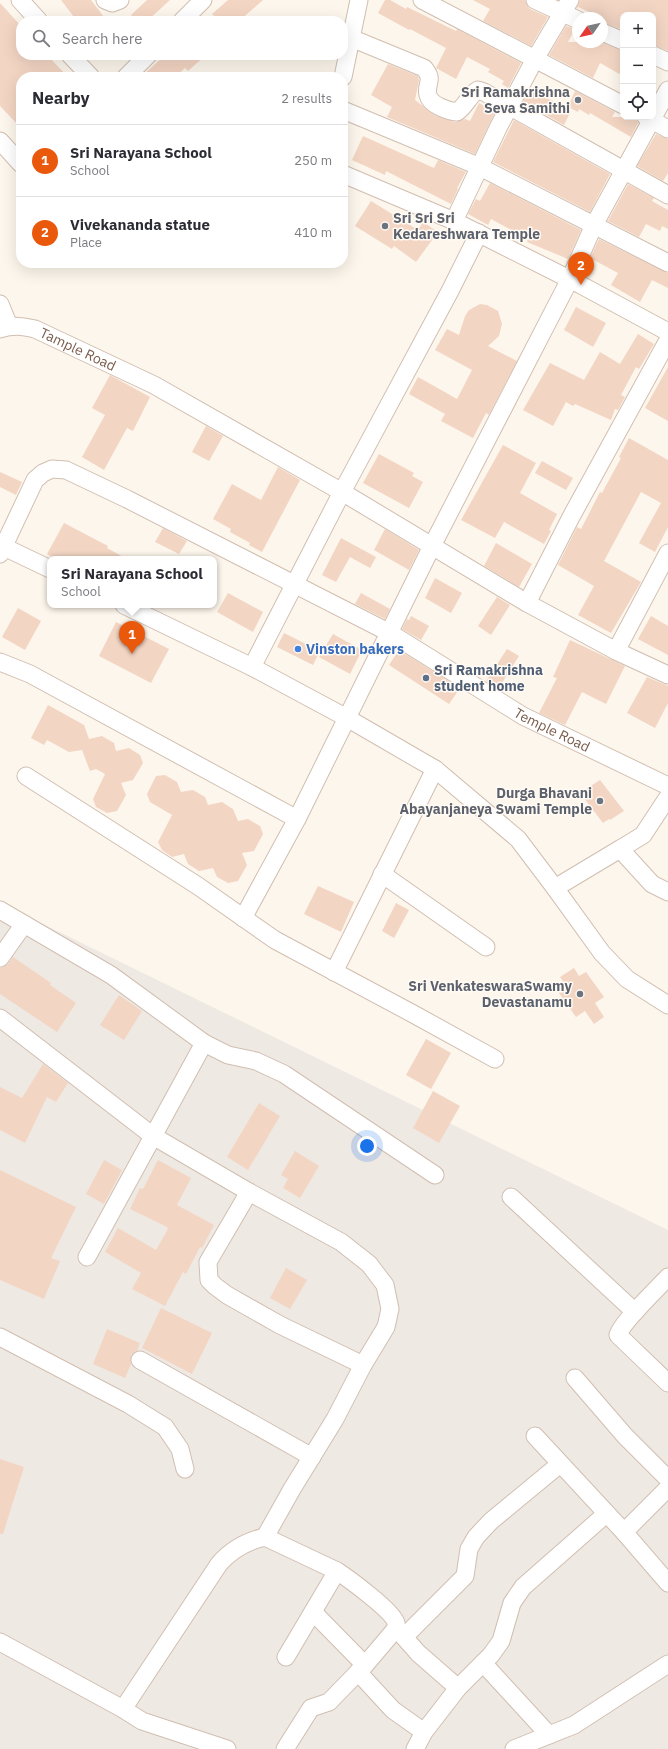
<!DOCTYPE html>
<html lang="en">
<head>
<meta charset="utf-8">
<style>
	body { margin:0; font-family:"IBM Plex Sans",sans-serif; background:#f2f2f3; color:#2b2b33 }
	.controls { position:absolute; right:12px; top:12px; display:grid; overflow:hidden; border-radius:8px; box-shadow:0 4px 16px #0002 }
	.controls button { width:36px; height:36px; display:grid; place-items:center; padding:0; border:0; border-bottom:1px solid #e1e1e2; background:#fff; color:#2b2b33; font:20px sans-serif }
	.compass { position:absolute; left:572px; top:12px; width:36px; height:36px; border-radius:50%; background:#fff; box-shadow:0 4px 16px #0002; rotate:236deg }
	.you { position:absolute; left:367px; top:1146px; width:14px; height:14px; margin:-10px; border:3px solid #fff; border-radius:50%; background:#1a73e8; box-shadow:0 0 0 6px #1a73e833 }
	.badge { display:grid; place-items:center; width:26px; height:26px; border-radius:50%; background:#ea580c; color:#fff; font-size:13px; font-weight:700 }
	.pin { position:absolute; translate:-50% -33px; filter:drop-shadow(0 1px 2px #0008) }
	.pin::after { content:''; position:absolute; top:21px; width:14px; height:12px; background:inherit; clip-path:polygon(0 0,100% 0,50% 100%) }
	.popup { position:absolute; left:47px; top:556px; width:170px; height:52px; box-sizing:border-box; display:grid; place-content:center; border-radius:8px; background:#fff; filter:drop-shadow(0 1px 3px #0005); font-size:13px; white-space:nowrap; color:#7c7c81 }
	.popup b { font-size:15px; color:#2b2b33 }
	.popup::after { content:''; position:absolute; left:50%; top:100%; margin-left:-8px; border:8px solid transparent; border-top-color:#fff }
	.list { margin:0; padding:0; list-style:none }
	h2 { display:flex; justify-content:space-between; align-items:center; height:52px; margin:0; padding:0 16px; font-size:17px }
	h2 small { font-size:13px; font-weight:400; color:#7c7c81 }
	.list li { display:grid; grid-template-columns:26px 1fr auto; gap:12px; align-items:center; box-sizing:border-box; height:72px; padding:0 16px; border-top:1px solid #e1e1e2 }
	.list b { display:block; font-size:15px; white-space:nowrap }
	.list p { margin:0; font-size:13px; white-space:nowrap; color:#7c7c81 }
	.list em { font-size:13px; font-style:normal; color:#7c7c81 }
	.icon { flex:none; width:22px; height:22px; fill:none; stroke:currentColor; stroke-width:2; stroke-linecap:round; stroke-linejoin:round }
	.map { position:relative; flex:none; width:668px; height:1749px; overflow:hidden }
	.search { position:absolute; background:#fff; box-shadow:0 4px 16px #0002; left:16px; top:16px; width:332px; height:44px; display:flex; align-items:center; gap:10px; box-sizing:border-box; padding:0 14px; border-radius:16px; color:#7c7c81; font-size:15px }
	.panel { position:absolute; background:#fff; box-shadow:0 4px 16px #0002; left:16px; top:72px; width:332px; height:196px; border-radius:16px }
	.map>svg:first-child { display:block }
	.industrial { fill:#efe9e4 }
	.building { fill:#f3d5c3 }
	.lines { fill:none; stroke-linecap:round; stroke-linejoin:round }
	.street-casing { stroke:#d1beb0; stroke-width:19 }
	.street { stroke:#fff; stroke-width:17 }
	.worship-dot { fill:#6b7280; stroke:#fffaf3; stroke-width:1.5 }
	.shop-dot { fill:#3f7fe0; stroke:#fffaf3; stroke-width:1.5 }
	.service-dot { fill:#5c6f8a; stroke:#fffaf3; stroke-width:1.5 }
	.labels { text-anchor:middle; stroke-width:3; stroke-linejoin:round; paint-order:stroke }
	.worship-label { font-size:14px; font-weight:bold; fill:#5b616d; stroke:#fffaf3; text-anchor:end }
	.street-label { font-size:14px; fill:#7a5c4d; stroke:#fffaf3 }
	.shop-label { font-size:14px; font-weight:bold; fill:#366cbe; stroke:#fffaf3; text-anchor:start }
	.service-label { font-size:14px; font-weight:bold; fill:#4e5e75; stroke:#fffaf3; text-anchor:start }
</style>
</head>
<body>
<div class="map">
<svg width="668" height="1749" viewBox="0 0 668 1749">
	<rect width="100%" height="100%" fill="#fdf6ec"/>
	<polygon class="industrial" points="0,903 668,1230 668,1749 0,1749"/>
	<g class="building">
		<polygon points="61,0 91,0 107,21 77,21"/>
		<polygon points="147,0 170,0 147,21 137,21 131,15"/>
		<polygon points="228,0 263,0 239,21 219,21 212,14"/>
		<polygon points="385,0 390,0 406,9 407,7 456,31 457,29 521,63 508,88 502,84 504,81 488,72 490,69 467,57 456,79 436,68 446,48 410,29 409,30 378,13"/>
		<polygon points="473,0 525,0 527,5 530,9 548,17 531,46 483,21 490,9"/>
		<polygon points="580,0 668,0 668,51 653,45 653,15 623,15 623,30 602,22 602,18 578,7 578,9 577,8"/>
		<polygon points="0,3 21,26 21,55 47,55 68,77 21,77 21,128 0,106"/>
		<polygon points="566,26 575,29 568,42 600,42 623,51 623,76 600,63 593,78 549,55"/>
		<polygon points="165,55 206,55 188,71 185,68 175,77 141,77"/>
		<polygon points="388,64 418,76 419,80 415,100 436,116 455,122 465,119 470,121 479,103 495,112 475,154 387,117 392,107 371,95"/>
		<polygon points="530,89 571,111 564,125 523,102"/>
		<polygon points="575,91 615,112 612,117 636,117 638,123 631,137 590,113 589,115 579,109 578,112 568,107"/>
		<polygon points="514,120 610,174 590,212 493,162"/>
		<polygon points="656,134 668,139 668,173 663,181 637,166"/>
		<polygon points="363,136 434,168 438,160 466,172 457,188 458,189 451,204 386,171 385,175 352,160"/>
		<polygon points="490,183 581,230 568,259 527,242 528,239 491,219 488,225 468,214 476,199 480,201"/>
		<polygon points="628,184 654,198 652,201 668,210 668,229 662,226 660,231 646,224 639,237 608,221"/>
		<polygon points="371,201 418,230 423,222 438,232 416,262 394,246 392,249 355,226"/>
		<polygon points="599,239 668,273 668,288 652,280 640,302 611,285 618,273 590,258"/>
		<polygon points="480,304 487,305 498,311 502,324 499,336 488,346 517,361 489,415 486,413 473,438 441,421 445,414 409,394 418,377 457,399 472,370 435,350 447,329 459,335 465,316 469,310"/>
		<polygon points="576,307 606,323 593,347 564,330"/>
		<polygon points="638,334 654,344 639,369 636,367 621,395 625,397 618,410 615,409 611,420 575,404 573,406 566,402 553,426 523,410 550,363 584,380 600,352 620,364"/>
		<polygon points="668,367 668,421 645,408"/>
		<polygon points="110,375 150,397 133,431 127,428 104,470 82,457 105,415 92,408"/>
		<polygon points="206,426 223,436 209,461 192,452"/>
		<polygon points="629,438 668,460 668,527 655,552 639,543 661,503 641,492 604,561 641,582 611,633 578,615 594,586 558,565 577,527 581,529 600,492 602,493 621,458 619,457"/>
		<polygon points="503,445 536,463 520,493 557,514 549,530 551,531 544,544 504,522 495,538 461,520"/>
		<polygon points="379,454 414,473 412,476 423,482 409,508 363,483"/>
		<polygon points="542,461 573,478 566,490 535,473"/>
		<polygon points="278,467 300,480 262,552 249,545 250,543 230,532 231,529 213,519 232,484 261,500"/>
		<polygon points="0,472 22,482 16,495 0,487"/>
		<polygon points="64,523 108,546 107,548 127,559 56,559 47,554"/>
		<polygon points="163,528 187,541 179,554 155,542"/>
		<polygon points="385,529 419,550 409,570 374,550"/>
		<polygon points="341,538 376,557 370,568 350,557 336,582 322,575"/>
		<polygon points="496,543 532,564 519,587 484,566"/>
		<polygon points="435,578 462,593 451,613 425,598"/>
		<polygon points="228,593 263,612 253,632 217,612"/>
		<polygon points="361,593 390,609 385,619 355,604"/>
		<polygon points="497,597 510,605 491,635 478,626"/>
		<polygon points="18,608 41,621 25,650 2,637"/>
		<polygon points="411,616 429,626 421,640 402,629 407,619 409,620"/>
		<polygon points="651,616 668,626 668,655 638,639"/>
		<polygon points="116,622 169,649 151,683 99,656"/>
		<polygon points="284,633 320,651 313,665 277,647"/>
		<polygon points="333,634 362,650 350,674 319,657"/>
		<polygon points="570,640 625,666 606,704 582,692 565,725 539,713 557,678 553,677"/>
		<polygon points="507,649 519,656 498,689 486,681"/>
		<polygon points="399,650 460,688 449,704 389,665"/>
		<polygon points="647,677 668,686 668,703 655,728 627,713"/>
		<polygon points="48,705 84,725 89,739 102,736 114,743 116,751 129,748 140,755 143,763 133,780 121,783 126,795 117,811 107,813 96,807 93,799 105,774 96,769 90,771 82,750 69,752 47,740 44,745 31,738"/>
		<polygon points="165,775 177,782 181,792 193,790 205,797 208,805 222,802 233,809 238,821 248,819 260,826 263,834 254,851 242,853 247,865 238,881 228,883 217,877 213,868 199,871 188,864 184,854 172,857 162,850 158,842 172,815 150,802 147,794 156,776"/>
		<polygon points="600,780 624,811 610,820 609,819 603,823 580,793"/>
		<polygon points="318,886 354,902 341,932 304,914"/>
		<polygon points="396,903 409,910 394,938 382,931"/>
		<polygon points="13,957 51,983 50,985 76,1003 57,1032 0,994 0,968 8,964"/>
		<polygon points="574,968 579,976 586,972 604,997 595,1003 604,1017 594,1024 585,1011 576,1017 557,990 565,984 560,977"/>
		<polygon points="119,995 142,1011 124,1040 100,1025"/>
		<polygon points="426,1039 451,1053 431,1089 406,1075"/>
		<polygon points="43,1064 68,1083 56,1102 47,1097 25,1143 0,1130 0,1087 22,1098"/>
		<polygon points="433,1091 460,1106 439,1143 413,1128"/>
		<polygon points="259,1103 280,1116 248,1170 227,1157"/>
		<polygon points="295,1151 319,1166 300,1198 283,1188 288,1179 281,1175"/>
		<polygon points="104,1160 122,1170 104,1204 86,1194"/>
		<polygon points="158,1160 191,1178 177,1205 214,1225 202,1248 200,1247 186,1274 183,1272 165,1306 132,1289 141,1273 105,1252 118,1228 156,1250 168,1229 167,1227 130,1209 140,1188 143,1189"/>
		<polygon points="0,1170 76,1207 51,1258 60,1261 44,1299 0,1280"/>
		<polygon points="286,1268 307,1280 290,1309 270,1298"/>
		<polygon points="161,1308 212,1333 192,1374 142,1348"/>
		<polygon points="107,1329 140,1343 137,1351 131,1355 131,1364 125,1378 93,1364"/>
		<polygon points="0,1459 24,1467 3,1534 0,1534"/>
	</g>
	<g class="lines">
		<g class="street-casing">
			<g id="street">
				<polyline points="20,0 39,21"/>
				<polyline points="105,0 112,3 120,0"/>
				<polyline points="422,0 623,105"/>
				<polyline points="535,0 578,20"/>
				<polyline points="182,21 203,0"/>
				<polyline points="602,32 623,41"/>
				<path d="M351,38l73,30c11,13 1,15 4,27 2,10 20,16 29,17 9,-6 12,-17 21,-22l6,2 184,103"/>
				<polyline points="70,55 91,77"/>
				<polyline points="653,55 668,62"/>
				<polyline points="126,77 148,55"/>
				<polyline points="343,77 359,0"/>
				<polyline points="343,110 478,166 668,263"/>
				<polyline points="646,117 668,129"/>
				<polyline points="0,141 21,164"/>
				<polyline points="343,174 454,221 581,285 668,332"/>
				<polyline points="454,221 499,126 535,59 570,0"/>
				<polyline points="0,304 9,326"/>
				<path id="s1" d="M0,329c13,-4 22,-3 35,0l119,56 188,107 185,111 89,48 52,24"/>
				<polyline points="4,547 50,569"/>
				<path id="s2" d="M0,554l35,-74 8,-7 9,-4 14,1 61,29 263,134 133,83 145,70"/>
				<polyline points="527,603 571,517 668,340"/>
				<polyline points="124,605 252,667 347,718 435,769 518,839 555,888 602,953 627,979 668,1005"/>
				<polyline points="616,651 668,553"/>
				<polyline points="0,662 30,674 297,819 432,546 570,279 594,225 668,90"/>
				<polyline points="252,667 342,492 450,291 479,233"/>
				<polyline points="26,776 198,886 275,940 417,1016 495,1059"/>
				<polyline points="668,797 643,835 620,849 652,884 668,892"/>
				<polyline points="382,874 486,947"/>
				<polyline points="555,888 620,849"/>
				<polyline points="0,910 111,975 204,1043 87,1257"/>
				<polyline points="243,918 297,819"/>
				<polyline points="0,958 24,924"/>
				<polyline points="334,972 435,769"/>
				<polyline points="0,1018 153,1136 249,1192 341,1242 369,1264 385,1285 390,1309 386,1327 363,1365 335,1419 292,1489 265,1537"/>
				<polyline points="204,1043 228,1055 256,1061 284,1074 435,1175"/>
				<polyline points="249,1192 208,1262 209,1280 215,1286 227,1295 280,1325 363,1365"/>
				<polyline points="511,1197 635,1312"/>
				<path d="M668,1277c-11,12 -46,45 -50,58l50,48"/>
				<polyline points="0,1337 128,1404 165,1427 180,1449 185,1469"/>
				<polyline points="140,1360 312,1457"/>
				<polyline points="575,1378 625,1436 668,1479"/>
				<polyline points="535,1436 624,1532 668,1583"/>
				<polyline points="624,1532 668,1488"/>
				<polyline points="313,1612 365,1665"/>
				<polyline points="396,1628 418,1653 458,1688"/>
				<polyline points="404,1637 465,1576 469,1549 476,1537 491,1521 560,1464"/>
				<polyline points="0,1642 123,1709 142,1721 227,1749"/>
				<polyline points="483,1663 549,1735"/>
				<polyline points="358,1672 393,1710 424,1732"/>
				<path d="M123,1709l96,-145c12,-14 28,-23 46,-27l72,34"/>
				<path d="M285,1749l26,-41 18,-6 36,-37 28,-33c2,-3 4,-5 3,-9 -3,-12 -47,-44 -59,-52l-51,86"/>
				<polyline points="415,1749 424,1732 458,1688 491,1655 501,1641 512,1603 523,1587 606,1514"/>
				<polyline points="514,1749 574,1725 668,1664"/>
			</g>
		</g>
		<use href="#street" class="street"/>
	</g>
	<g class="worship-dot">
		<circle cx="578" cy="100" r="4"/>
		<circle cx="385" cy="226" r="4"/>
		<circle cx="600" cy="801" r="4"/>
		<circle cx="580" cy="994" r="4"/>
	</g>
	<circle class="shop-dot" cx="298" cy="649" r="4"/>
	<circle class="service-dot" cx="426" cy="678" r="4"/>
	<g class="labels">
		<g class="worship-label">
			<text x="570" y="97">Sri Ramakrishna<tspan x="570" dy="16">Seva Samithi</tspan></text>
			<text x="393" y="223" text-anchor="start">Sri Sri Sri<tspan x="393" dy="16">Kedareshwara Temple</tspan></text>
			<text x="592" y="798">Durga Bhavani<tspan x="592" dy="16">Abayanjaneya Swami Temple</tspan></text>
			<text x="572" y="991">Sri VenkateswaraSwamy<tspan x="572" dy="16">Devastanamu</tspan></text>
		</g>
		<g class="street-label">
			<text dy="5" stroke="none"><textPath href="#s1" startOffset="83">Tample Road</textPath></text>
			<text dy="5" stroke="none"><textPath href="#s2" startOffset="668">Temple Road</textPath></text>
		</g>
		<g class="shop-label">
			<text x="306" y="654">Vinston bakers</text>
		</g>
		<g class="service-label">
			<text x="434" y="675">Sri Ramakrishna<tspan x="434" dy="16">student home</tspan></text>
		</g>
	</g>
</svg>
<div class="controls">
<button>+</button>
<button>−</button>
<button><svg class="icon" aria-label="locate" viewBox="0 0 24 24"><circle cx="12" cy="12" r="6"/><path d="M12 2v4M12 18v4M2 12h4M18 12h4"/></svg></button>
</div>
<svg class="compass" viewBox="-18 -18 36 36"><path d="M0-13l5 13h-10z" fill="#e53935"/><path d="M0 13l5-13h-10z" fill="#7c7c81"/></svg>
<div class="you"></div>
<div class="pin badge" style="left:132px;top:654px">1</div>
<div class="popup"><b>Sri Narayana School</b>School</div>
<div class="pin badge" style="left:581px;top:285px">2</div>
<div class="search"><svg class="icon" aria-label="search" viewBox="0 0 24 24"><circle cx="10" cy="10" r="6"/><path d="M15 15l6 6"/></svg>Search here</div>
<section class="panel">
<h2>Nearby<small>2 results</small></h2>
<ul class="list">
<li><span class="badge">1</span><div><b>Sri Narayana School</b><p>School</p></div><em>250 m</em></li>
<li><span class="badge">2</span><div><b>Vivekananda statue</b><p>Place</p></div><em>410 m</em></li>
</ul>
</section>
</div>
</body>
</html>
